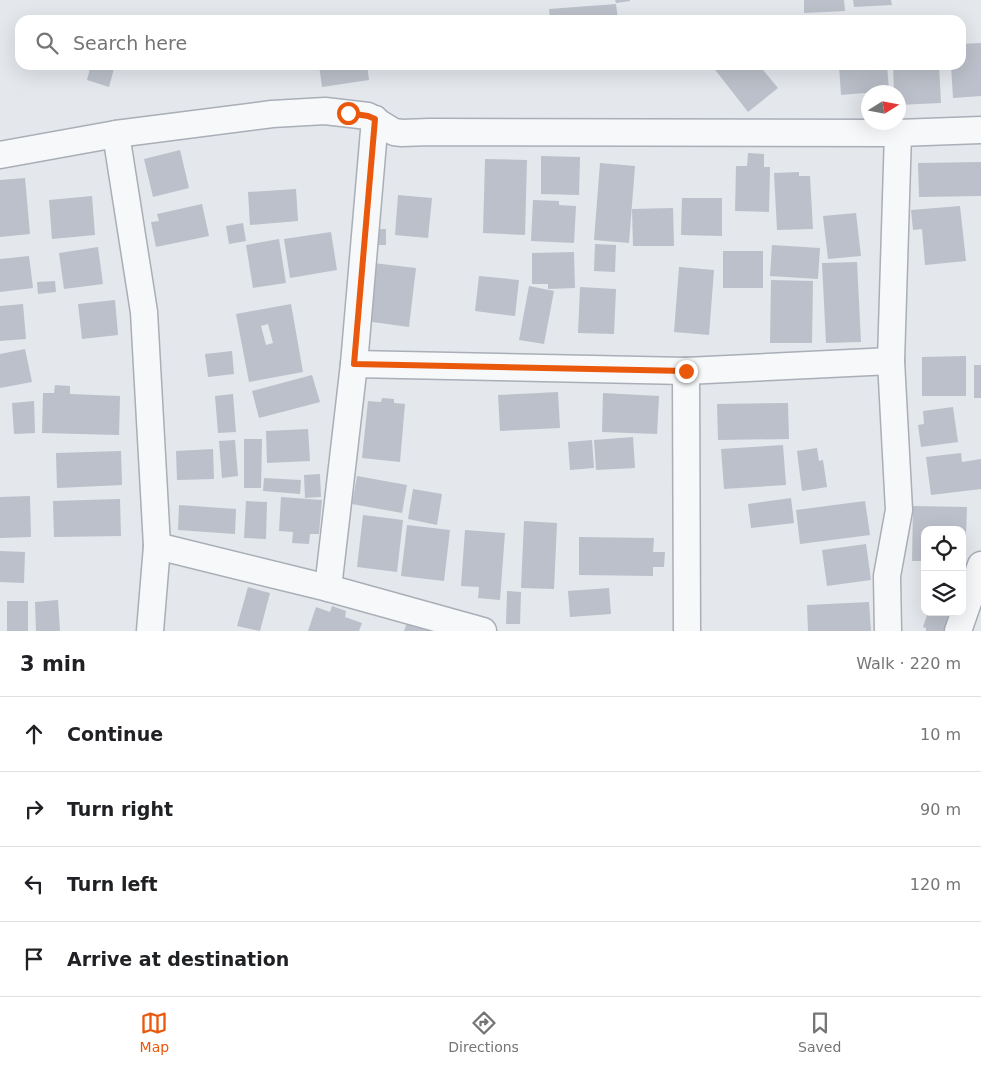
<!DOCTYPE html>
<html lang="en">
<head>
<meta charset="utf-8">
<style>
	body { margin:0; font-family:"DejaVu Sans",sans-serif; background:#f2f2f2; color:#202124 }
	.controls { position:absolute; right:15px; bottom:15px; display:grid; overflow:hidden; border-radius:10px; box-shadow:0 5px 20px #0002 }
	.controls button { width:45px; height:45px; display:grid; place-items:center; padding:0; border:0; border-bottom:1px solid #e0e0e0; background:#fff; color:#202124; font:25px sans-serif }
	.compass { position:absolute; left:861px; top:85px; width:45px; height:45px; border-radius:50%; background:#fff; box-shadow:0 5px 20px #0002; rotate:79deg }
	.stop { position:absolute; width:15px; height:15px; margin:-11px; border:4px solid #ea580c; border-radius:50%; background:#fff }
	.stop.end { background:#ea580c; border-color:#fff; box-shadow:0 1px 5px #0008 }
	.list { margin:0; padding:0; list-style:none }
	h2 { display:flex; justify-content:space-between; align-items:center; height:65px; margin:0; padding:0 20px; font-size:21px }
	h2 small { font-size:16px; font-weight:400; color:#757577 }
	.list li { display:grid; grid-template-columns:32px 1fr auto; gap:15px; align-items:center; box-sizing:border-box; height:75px; padding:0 20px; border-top:1px solid #e0e0e0 }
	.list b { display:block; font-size:19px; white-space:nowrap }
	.list em { font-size:16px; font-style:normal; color:#757577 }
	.icon { flex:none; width:28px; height:28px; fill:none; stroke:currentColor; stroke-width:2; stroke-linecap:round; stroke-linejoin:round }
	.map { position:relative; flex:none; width:981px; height:631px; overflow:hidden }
	.search { position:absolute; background:#fff; box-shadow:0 5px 20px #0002; left:15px; right:15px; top:15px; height:55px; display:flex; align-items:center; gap:12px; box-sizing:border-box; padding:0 18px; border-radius:15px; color:#757577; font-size:19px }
	.sheet { height:365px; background:#fff }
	nav { display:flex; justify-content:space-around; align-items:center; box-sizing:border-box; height:70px; border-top:1px solid #e0e0e0; background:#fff; font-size:14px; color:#757577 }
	nav a { display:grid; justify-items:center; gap:2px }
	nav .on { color:#ea580c }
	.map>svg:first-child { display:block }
	.building { fill:#bbc0ca; fill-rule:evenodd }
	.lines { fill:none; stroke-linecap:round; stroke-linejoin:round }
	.minor-casing { stroke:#a9aeb7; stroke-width:29 }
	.minor { stroke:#f7f8fa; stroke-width:26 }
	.route { stroke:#ea580c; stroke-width:6 }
</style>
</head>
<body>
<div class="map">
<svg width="981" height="631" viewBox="0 0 981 631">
	<rect width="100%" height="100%" fill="#e4e7ec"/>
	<g class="building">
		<polygon points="615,0 630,0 630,1 616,3"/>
		<polygon points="804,0 844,0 845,11 804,13"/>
		<polygon points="853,0 891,0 892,5 854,7"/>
		<polygon points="616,4 618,20 550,20 549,9"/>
		<rect x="922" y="18" width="15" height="2"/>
		<polygon points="981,43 981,96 953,98 951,65 961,65 961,44"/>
		<polygon points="91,65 115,65 109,87 87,80"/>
		<polygon points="319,65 367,65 369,80 322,87"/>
		<polygon points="715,65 759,65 778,88 748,112 713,67"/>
		<polygon points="839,65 887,65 889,91 841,95"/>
		<polygon points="893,65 939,65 941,103 898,105 898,92 894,92"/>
		<polygon points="180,150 189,188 153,197 144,159"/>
		<polygon points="748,153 764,154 764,167 770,167 769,212 735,211 736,166 747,166"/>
		<polygon points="541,156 580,157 579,195 541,194"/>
		<polygon points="485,159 527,160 525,235 483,233"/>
		<polygon points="981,162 981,196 919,197 918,163"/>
		<polygon points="600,163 635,166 629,243 594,240"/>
		<polygon points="799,172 799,176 810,176 813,229 777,230 774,173"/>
		<polygon points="25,178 30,234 0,237 0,180"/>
		<polygon points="296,189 298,221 250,225 248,192"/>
		<polygon points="398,195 432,198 428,238 395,235"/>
		<polygon points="92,196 95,235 52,239 49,200"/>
		<polygon points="682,198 722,198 722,236 681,235"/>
		<polygon points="533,200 559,201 559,205 576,206 574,243 531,241"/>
		<polygon points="202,204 209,236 156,247 151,222 159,221 157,214"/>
		<polygon points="960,206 966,261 925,265 922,229 913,230 911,210"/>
		<polygon points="673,208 674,246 633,246 632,209"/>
		<polygon points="856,213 861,256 828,259 823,216"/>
		<polygon points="243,223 246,241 229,244 226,226"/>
		<rect x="372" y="229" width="14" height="16"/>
		<polygon points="331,232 337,270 290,278 284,239"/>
		<polygon points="279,239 286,283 253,288 246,245"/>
		<polygon points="595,244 616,245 615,272 594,271"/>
		<polygon points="772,245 820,248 818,279 770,276"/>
		<polygon points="98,247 103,284 64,289 59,253"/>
		<rect x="723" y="251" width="40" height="37"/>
		<polygon points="574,252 575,288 548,289 548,284 532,284 532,253"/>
		<polygon points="29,256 33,288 0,292 0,259"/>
		<polygon points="857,262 861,342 826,343 822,263"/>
		<polygon points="373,263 416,268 409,327 365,321"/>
		<polygon points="679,267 714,270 709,335 674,332"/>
		<polygon points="479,276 519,280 515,316 475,311"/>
		<polygon points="771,280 813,281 812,343 770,343"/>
		<polygon points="55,281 56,292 38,294 37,282"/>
		<polygon points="529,286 554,291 544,344 519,340"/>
		<polygon points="580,287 616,289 614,334 578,333"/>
		<polygon points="115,300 118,335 82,339 78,304"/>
		<polygon points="23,304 26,339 0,341 0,306"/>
		<path d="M291,304l12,68 -54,10 -13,-68zM268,324l5,19 -7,2 -5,-19z"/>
		<polygon points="25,349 32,382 0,388 0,354"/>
		<polygon points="232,351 234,374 208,377 205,354"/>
		<polygon points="966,356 966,396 922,396 922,357"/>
		<rect x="974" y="365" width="7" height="33"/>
		<polygon points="312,375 320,402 259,418 252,391"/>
		<polygon points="55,385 70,386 70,394 120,396 119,435 42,433 43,393 54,393"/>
		<polygon points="558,392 560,428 500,431 498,395"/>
		<polygon points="603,393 659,396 657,434 602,432"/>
		<polygon points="233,394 236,432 218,433 215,396"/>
		<polygon points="382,398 394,399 394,403 405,404 400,462 362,458 368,401 381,402"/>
		<polygon points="34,401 35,433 14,434 12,403"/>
		<polygon points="788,403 789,439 718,440 717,404"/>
		<polygon points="953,407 958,442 921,447 918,425 924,424 923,411"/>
		<polygon points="308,429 310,461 267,463 266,431"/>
		<polygon points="633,437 635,468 596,470 594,440"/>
		<polygon points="244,439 262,439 261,488 244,488"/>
		<polygon points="235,440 238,476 222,478 219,441"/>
		<polygon points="592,440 594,468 570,470 568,442"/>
		<polygon points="783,445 786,485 724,489 721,449"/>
		<polygon points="817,448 819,461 823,460 827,487 802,491 797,451"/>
		<polygon points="213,449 214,479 177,480 176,451"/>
		<polygon points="121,451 122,485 57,488 56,453"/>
		<polygon points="961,453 962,462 981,459 981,489 931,495 926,457"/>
		<polygon points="320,474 321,497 305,498 304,475"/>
		<polygon points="357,476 407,485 402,513 352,504"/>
		<polygon points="264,478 301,480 300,494 263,491"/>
		<polygon points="413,489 442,494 437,525 408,519"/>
		<polygon points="30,496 31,537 0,538 0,497"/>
		<polygon points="281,497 322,500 319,534 310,534 309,544 292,543 293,532 279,531"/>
		<polygon points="791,498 794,523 751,528 748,504"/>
		<polygon points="120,499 121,536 54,537 53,501"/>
		<polygon points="246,501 267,502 266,539 244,538"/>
		<polygon points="865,501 870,535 800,544 796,510"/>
		<polygon points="179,505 236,509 235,534 178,530"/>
		<polygon points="913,506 967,507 965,562 962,562 962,530 936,528 936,530 925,530 925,561 912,561"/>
		<polygon points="363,515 403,520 397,572 357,567"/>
		<polygon points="524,521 557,523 554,589 521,588"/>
		<polygon points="407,525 450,530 444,581 401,576"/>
		<polygon points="465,530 505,533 500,600 478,598 479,587 461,586"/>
		<polygon points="579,537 654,538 653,552 665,552 664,567 653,567 653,576 579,575"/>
		<polygon points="866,544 871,580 827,586 822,550"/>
		<polygon points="0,551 25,552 24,583 0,582"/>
		<polygon points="248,587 270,593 260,631 237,626"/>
		<polygon points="609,588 611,614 570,617 568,591"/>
		<polygon points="507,591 521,592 520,624 506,624"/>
		<polygon points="58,600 60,631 36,631 35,602"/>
		<rect x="7" y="601" width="21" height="30"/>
		<polygon points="869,602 871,631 808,631 807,605"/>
		<polygon points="332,606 346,611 345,617 362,623 359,631 308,631 316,607 330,612"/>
		<polygon points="928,612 942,612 956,617 951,631 926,631 926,628 923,627"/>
		<polygon points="408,620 436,631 404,631"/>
	</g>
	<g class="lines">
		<g class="minor-casing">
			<g id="minor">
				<polyline points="116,134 144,312 157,546 150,631"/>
				<polyline points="0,155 116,134 272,114 325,111 368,116 394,132 402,133 430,132 898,133 981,130"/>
				<polyline points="354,364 686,371 891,361"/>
				<polyline points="686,371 687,631"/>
				<polyline points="157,546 328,588 483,631"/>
				<polyline points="328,588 354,364 375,119"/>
				<polyline points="888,631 887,576 899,510 891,361 898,133"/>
				<polyline points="958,631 981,565"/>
			</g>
		</g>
		<use href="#minor" class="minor"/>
	</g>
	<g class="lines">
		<polyline class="route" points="348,113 368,116 375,119 354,364 686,371"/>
	</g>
</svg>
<div class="controls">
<button><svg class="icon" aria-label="locate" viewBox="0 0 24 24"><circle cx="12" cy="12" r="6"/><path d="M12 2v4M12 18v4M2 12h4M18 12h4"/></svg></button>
<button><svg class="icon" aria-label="layers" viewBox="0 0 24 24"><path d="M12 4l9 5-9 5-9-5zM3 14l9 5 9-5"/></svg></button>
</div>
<svg class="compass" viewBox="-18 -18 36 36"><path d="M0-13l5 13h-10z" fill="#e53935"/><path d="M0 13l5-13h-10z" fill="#757577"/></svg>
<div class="stop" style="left:348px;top:113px"></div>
<div class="stop end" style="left:686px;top:371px"></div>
<div class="search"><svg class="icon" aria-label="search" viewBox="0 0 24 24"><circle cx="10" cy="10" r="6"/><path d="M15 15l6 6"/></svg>Search here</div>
</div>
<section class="sheet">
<h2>3 min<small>Walk · 220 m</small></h2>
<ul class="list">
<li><svg class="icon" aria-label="ahead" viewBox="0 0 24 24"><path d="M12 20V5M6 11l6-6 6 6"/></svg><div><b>Continue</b></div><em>10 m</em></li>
<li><svg class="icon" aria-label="right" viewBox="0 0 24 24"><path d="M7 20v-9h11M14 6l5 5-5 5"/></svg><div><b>Turn right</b></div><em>90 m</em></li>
<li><svg class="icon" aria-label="left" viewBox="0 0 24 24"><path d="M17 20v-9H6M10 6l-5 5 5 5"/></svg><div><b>Turn left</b></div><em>120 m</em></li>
<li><svg class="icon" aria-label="arrive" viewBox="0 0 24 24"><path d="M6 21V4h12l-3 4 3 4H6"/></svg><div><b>Arrive at destination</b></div></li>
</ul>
</section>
<nav>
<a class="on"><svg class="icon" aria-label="map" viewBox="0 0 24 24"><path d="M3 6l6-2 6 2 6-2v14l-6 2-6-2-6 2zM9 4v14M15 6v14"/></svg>Map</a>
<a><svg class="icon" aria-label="directions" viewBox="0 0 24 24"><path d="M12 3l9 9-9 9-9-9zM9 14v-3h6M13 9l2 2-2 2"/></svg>Directions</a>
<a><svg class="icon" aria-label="saved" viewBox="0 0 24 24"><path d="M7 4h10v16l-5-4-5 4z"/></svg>Saved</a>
</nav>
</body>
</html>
